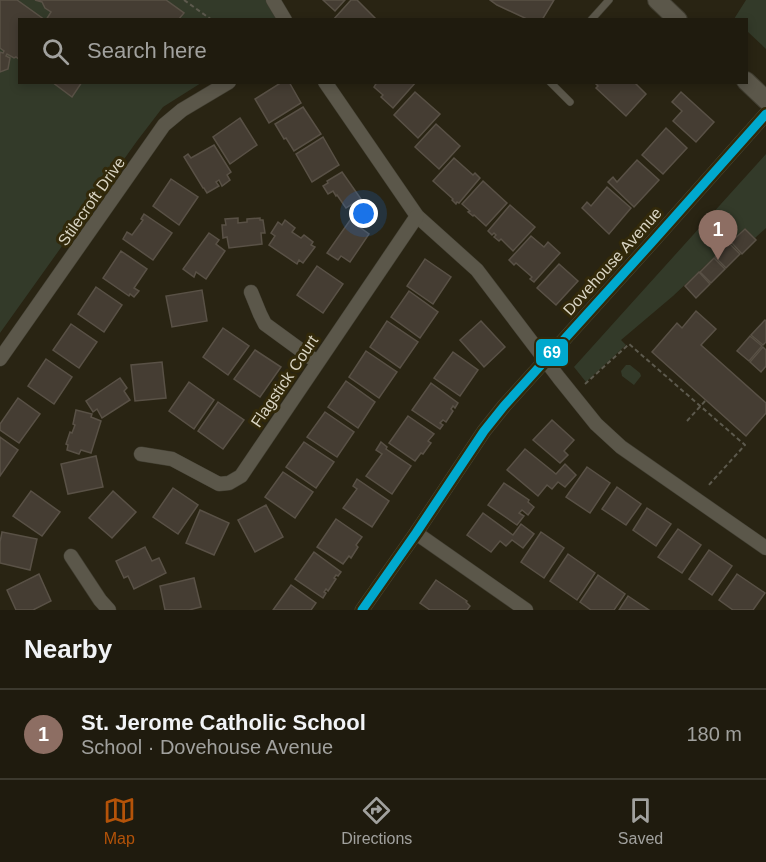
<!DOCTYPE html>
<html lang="en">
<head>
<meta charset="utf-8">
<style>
	body { margin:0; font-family:Helvetica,sans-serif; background:#272417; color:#f1f3f6 }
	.you { position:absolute; left:364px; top:214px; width:21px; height:21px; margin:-15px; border:4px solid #fff; border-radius:50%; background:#1a73e8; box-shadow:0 0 0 9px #1a73e833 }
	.badge { display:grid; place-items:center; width:39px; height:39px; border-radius:50%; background:#b45309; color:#fff; font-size:20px; font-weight:700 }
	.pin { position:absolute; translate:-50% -50px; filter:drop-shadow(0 2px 3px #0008) }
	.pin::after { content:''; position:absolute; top:32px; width:21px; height:18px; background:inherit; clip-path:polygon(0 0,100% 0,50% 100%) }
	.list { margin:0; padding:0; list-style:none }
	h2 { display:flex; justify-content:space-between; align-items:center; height:78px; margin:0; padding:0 24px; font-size:26px }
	h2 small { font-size:20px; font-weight:400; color:#a1a19e }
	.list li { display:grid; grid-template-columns:39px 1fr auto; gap:18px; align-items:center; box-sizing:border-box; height:90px; padding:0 24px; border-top:2px solid #3c392e }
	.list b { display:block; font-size:22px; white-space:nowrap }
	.list p { margin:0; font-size:20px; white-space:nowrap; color:#a1a19e }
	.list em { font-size:20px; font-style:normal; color:#a1a19e }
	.icon { flex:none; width:33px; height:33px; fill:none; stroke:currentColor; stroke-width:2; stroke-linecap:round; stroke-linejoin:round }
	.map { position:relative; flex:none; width:766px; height:610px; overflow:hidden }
	.search { position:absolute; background:#1f1b0e; box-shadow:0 3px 9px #0003; left:18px; right:18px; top:18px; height:66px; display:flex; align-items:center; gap:15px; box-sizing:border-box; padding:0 21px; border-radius:0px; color:#a1a19e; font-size:22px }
	.sheet { height:168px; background:#1f1b0e }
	nav { display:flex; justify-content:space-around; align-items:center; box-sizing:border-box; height:84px; border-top:2px solid #3c392e; background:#1f1b0e; font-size:16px; color:#a1a19e }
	nav a { display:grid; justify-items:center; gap:3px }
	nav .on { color:#b45309 }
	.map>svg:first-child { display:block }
	.green { fill:#333a29 }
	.building { fill:#453d33; stroke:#595146; stroke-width:1.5 }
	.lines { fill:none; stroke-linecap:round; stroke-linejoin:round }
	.lane-casing { stroke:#413e31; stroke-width:8 }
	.street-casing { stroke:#413e31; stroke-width:15 }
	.secondary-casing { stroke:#413e31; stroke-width:20 }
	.path { stroke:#5d5a4e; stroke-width:2; stroke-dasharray:4.5 3; stroke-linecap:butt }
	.lane { stroke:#5b574a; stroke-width:7 }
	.street { stroke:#5b574a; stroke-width:14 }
	.secondary { stroke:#5b574a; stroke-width:18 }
	.bus-1-casing { stroke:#32290a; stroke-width:14 }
	.bus-1 { stroke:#00a9ce; stroke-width:9 }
	.labels { text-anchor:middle; stroke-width:6; stroke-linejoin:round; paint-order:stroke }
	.street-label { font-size:16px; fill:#d9d4c3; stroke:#32290a }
	.line-badge { stroke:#32290a; stroke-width:2 }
	.badge-label { font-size:16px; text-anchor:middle; font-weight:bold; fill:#fff }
</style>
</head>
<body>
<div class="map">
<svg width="766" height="610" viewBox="0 0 766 610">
	<rect width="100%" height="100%" fill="#292413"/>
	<g class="green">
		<polygon points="0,0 267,0 278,19 20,20 20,82 201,83 163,107 137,141 0,333"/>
		<polygon points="746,0 766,0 766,49 747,31 746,20 734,19"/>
		<polygon points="766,154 766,228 755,238 745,228 673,296 621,340 626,345 586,382 574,367"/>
		<polygon points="626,365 630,365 640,373 641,376 634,385 622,376 621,371"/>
	</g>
	<g class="building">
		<polygon points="0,0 17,0 45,20 20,20 20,60 16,57 14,58 7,54 6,56 10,58 8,69 0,72 0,52 3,53 4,51 0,48"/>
		<polygon points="35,0 166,0 184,13 178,20 46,20 51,12 45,8 42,2"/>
		<polygon points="323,0 345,0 335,11"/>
		<polygon points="351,0 357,0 377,20 333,20"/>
		<polygon points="490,0 554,0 542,20 529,20 497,5"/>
		<polygon points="52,82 82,82 72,97"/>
		<polygon points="282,82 289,82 301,103 269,123 255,99"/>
		<polygon points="377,82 416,82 393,108 381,97 383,95 374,87"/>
		<polygon points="594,82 634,82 646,94 626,116 596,88 598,86"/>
		<polygon points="415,92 440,114 418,138 394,115"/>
		<polygon points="681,92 714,122 696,142 673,121 682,111 672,102"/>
		<polygon points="303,107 321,134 294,151 286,138 284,139 275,124"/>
		<polygon points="240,118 257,145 230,164 213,137"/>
		<polygon points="436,124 460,146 439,169 415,147"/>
		<polygon points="666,128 687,148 663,174 642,155"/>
		<polygon points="323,137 339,165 312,182 296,154"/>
		<polygon points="214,145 231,172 227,175 230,180 222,186 219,180 216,182 219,186 207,193 204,188 203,188 184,157 188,154 191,158"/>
		<polygon points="454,158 473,175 475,173 480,178 459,203 457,202 456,204 452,200 453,199 433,181"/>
		<polygon points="637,160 659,180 634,207 608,182 613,177 617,182"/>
		<polygon points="342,172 361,199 346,208 337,195 336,196 333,191 328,194 323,186 328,183 327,181"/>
		<polygon points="171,179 198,197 179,225 153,206"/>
		<polygon points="483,181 507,203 486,226 474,215 473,216 468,212 470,211 462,204"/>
		<polygon points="607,187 631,208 609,234 582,208 587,202 591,206"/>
		<polygon points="510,205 535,227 513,251 501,239 499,241 494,237 496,235 494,233 492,235 488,231"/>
		<polygon points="144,214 172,233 153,260 123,239 127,232 132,235 143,220 141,219"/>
		<polygon points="353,216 364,224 361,228 369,234 350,262 341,256 338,260 327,253"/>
		<polygon points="238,218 238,223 247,222 247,219 260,218 260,220 263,220 265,233 261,233 262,244 229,248 227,237 223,238 222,225 226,225 225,219"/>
		<polygon points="285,220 295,228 292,232 301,238 304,235 313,242 311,245 315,247 303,263 299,260 297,264 269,245 275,236 271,233 278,222 282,225"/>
		<polygon points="745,229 756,240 742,254 731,242"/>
		<polygon points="209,233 219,240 216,244 225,251 206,279 196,272 194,277 183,269"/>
		<polygon points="531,236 544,247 548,242 560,253 534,282 530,279 532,277 516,263 514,265 509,260"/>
		<polygon points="729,243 740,254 726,268 715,257"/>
		<polygon points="121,251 147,269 134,288 139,291 134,297 130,294 129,296 103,278"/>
		<polygon points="714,258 725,269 711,283 700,272"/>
		<polygon points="425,259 451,277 433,304 407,286"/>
		<polygon points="559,264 578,281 556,305 537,288"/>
		<polygon points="317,266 343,284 323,313 297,295"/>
		<polygon points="699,272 710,284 696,298 685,286"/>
		<polygon points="96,287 122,305 104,332 78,314"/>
		<polygon points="202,290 207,321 172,327 166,296"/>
		<polygon points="409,291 438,312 420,338 391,317"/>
		<polygon points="696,311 716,329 701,345 766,403 766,413 746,436 652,352 677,323 682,328"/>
		<polygon points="765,320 766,321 766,342 763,345 751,335"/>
		<polygon points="387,321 418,342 400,368 370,347"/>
		<polygon points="481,321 505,347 484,367 460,340"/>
		<polygon points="71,324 97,342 79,368 53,350"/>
		<polygon points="223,328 249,346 228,375 203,357"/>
		<polygon points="750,336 762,346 749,361 737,351"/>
		<polygon points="763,347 766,350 766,366 761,372 750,362"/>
		<polygon points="255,350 281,367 260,397 234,379"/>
		<polygon points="366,351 397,372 379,398 349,377"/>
		<polygon points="453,352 478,370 460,396 434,378"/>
		<polygon points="46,359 72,377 54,404 28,386"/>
		<polygon points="162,362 166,398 135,401 131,365"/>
		<polygon points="120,378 127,388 124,391 130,400 102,418 97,409 93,412 86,401"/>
		<polygon points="346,381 375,402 358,428 328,407"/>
		<polygon points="189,382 214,400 194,429 169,411"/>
		<polygon points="431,383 458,403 455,408 453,406 451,409 453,411 446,422 443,420 440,423 443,425 440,429 412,410"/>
		<polygon points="18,398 40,414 19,443 0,430 0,424"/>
		<polygon points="218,402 244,420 223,449 198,431"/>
		<polygon points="76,410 92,414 91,417 101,421 91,453 81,450 79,454 67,450 68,445 66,444 70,432 72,433 75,425 73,424"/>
		<polygon points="325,412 354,432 337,457 307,437"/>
		<polygon points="408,416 434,434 428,441 431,443 423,454 421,453 415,461 389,443"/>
		<polygon points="552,420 574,440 564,451 568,455 560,463 533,440"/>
		<polygon points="0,437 18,450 0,476"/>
		<polygon points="304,442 334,462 316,488 286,467"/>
		<polygon points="381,442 387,447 386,449 411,466 392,494 366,476 382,454 376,450"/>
		<polygon points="525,449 556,474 565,464 576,475 565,487 558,482 552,489 547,485 538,496 507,470"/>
		<polygon points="96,456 103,487 68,494 61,464"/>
		<polygon points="587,467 610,483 590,513 566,497"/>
		<polygon points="283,472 313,492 295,518 265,497"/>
		<polygon points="357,479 389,501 372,527 343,508 357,489 353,486"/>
		<polygon points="504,483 529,500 528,502 534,507 528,515 522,510 519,513 524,516 517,525 488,505"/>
		<polygon points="617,487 641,504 626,525 602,509"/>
		<polygon points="173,488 198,505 178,534 153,517"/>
		<polygon points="31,491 60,512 42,536 13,516"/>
		<polygon points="113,491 136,512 112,538 89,518"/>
		<polygon points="266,505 283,537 255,552 238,520"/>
		<polygon points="647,508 671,524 656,546 633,530"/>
		<polygon points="200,510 229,523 214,555 186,543"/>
		<polygon points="483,513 513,535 521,524 534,534 523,548 512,540 506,546 500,541 491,552 467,535"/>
		<polygon points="336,519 362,537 356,545 358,547 351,558 349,556 343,564 317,547"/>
		<polygon points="678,529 701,545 682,573 658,557"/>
		<polygon points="2,532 37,539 30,570 0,563 0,542"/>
		<polygon points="541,532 564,548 544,578 521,562"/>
		<polygon points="145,547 152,561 159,558 166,573 134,589 128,576 124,578 116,561"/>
		<polygon points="709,550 732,566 712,595 689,579"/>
		<polygon points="314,552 341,572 338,576 336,575 334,578 336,579 328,591 326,589 324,592 326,593 323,598 295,579"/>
		<polygon points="568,554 595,573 577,600 550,581"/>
		<polygon points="39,574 51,601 33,610 16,610 7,590"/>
		<polygon points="737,574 765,593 753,610 733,610 719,600"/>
		<polygon points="598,575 625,594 614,610 591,610 580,602"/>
		<polygon points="194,578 201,607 189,610 165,610 160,586"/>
		<polygon points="436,580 467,601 466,602 470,606 467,610 430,610 420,603"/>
		<polygon points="291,585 316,603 311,610 273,610"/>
		<polygon points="628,596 649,610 619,610"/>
	</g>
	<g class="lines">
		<g class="lane-casing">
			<g id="lane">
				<polyline points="591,20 609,0"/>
				<polyline points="550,82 570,102"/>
			</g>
		</g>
		<g class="street-casing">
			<g id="street">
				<polyline points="273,0 285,20"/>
				<polyline points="325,82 417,216 477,270 559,378 596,424 621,447 766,548"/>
				<polyline points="251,292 260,314 265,324 317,362"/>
				<polyline points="0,359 164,125 182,110 229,82"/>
				<polyline points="141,454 172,459 219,484 229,483 241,476 417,216"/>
				<polyline points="416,533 526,610"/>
				<polyline points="71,556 100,600 109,610"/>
				<polyline points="362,610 416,533 484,431 504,406 654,240 766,114"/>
			</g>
		</g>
		<g class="secondary-casing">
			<g id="secondary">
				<polyline points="657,0 678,20"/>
				<polyline points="746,81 766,100"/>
			</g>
		</g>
		<g class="path">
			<polyline points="184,0 212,20"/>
			<polyline points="585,384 629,344 745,445 707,487"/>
			<polyline points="687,421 706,400"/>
		</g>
		<use href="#lane" class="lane"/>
		<use href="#street" class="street"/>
		<use href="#secondary" class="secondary"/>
		<g class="bus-1-casing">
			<polyline id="bus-1" points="362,610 416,533 484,431 504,406 654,240 766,114"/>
		</g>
		<use href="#bus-1" class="bus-1"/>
	</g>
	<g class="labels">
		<g class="street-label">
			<text transform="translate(91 201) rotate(-55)" y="6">Stilecroft Drive</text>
			<text transform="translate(612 261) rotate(-48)" y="6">Dovehouse Avenue</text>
			<text transform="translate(284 381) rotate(-56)" y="6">Flagstick Court</text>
		</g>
	</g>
	<rect class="line-badge" x="535" y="338" width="34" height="29" rx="6" fill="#00a9ce"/>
	<g class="badge-label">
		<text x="552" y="358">69</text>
	</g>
</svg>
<div class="you"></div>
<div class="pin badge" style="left:718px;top:260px;background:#8d6e63">1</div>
<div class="search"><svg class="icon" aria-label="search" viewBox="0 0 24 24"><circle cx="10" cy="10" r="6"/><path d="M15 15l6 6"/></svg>Search here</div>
</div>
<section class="sheet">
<h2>Nearby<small></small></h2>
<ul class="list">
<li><span class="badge" style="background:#8d6e63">1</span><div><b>St. Jerome Catholic School</b><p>School · Dovehouse Avenue</p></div><em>180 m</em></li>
</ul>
</section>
<nav>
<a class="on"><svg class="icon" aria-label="map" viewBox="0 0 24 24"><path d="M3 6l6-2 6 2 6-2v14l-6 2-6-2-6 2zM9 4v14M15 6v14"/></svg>Map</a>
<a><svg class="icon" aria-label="directions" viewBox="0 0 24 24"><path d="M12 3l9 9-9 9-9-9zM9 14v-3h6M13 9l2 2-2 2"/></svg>Directions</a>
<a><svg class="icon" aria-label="saved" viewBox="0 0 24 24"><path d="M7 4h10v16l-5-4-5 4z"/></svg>Saved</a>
</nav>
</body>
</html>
